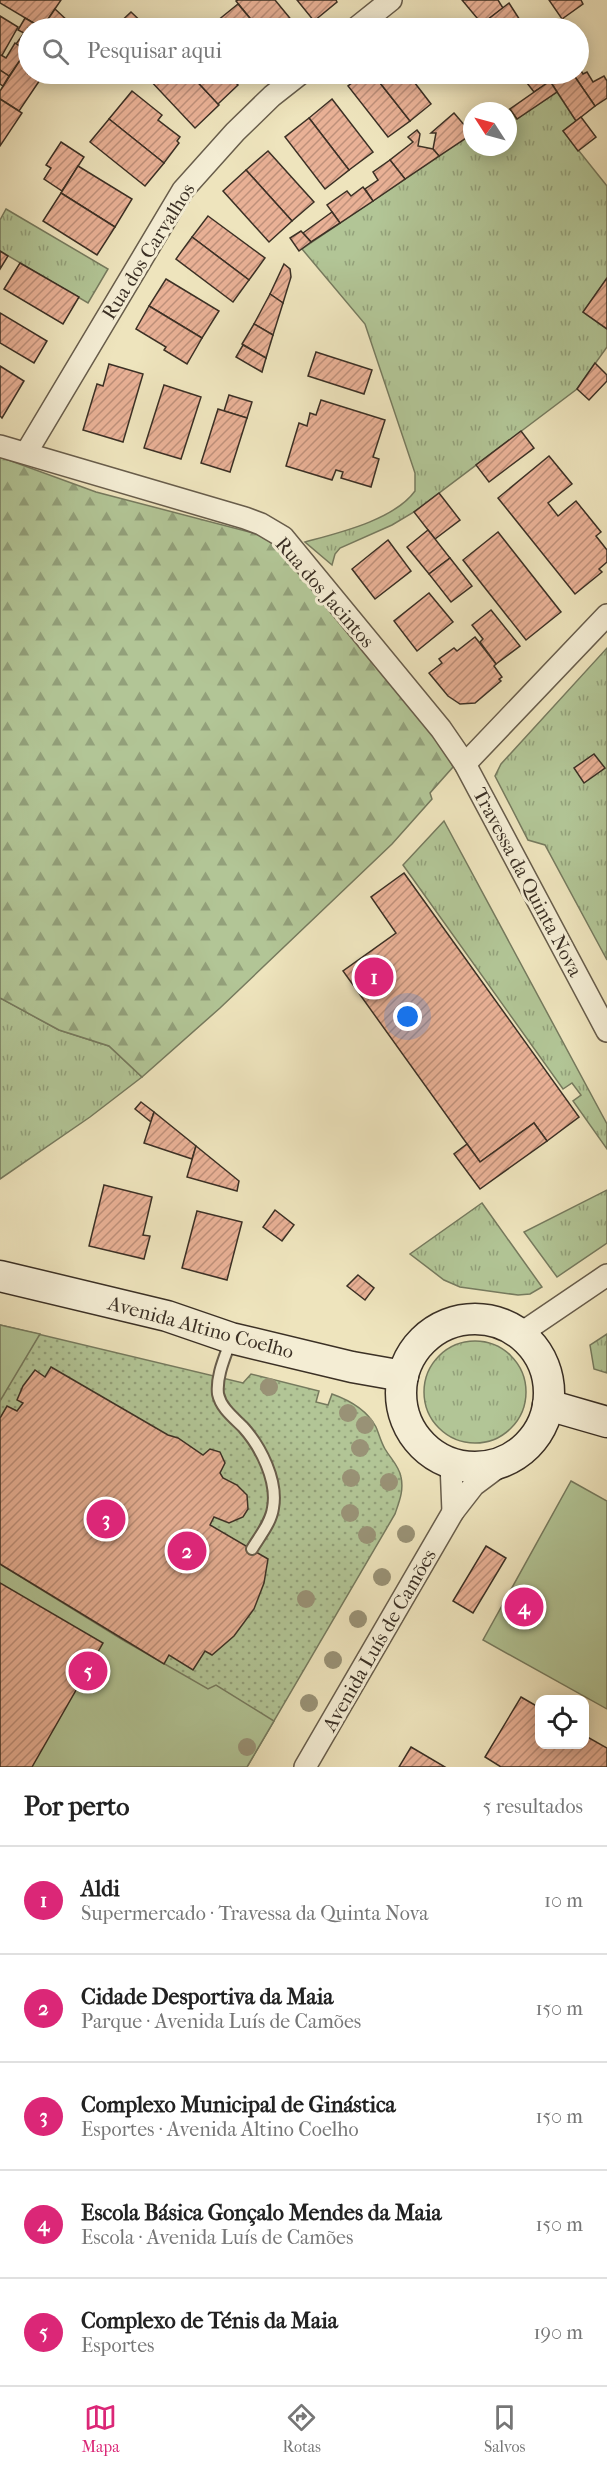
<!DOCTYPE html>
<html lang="pt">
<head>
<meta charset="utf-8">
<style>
	body { margin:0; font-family:"IM FELL French Canon",serif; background:#f2f2f2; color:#222 }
	.controls { position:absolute; right:18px; bottom:18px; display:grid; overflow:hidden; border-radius:12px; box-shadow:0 3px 15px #0003 }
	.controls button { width:54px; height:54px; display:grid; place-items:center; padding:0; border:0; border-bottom:2px solid #e0e0e0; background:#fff; color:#222; font:30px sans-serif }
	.compass { position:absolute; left:463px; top:102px; width:54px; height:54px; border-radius:50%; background:#fff; box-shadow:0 3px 15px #0003; rotate:306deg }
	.you { position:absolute; left:408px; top:1017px; width:21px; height:21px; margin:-15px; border:4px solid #fff; border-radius:50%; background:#1a73e8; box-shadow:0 0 0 9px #1a73e833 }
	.badge { display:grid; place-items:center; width:39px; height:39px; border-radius:50%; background:#db2777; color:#fff; font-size:20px; font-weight:700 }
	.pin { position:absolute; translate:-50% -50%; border:3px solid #fff; box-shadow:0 2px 6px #0006 }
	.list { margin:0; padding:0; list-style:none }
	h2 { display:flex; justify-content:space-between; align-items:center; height:78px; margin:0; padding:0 24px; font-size:26px }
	h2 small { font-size:20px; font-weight:400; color:#767676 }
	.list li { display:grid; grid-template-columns:39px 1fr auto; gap:18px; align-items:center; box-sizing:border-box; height:108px; padding:0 24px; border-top:2px solid #e0e0e0 }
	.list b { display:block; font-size:22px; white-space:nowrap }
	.list p { margin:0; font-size:20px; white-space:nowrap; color:#767676 }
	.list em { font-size:20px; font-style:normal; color:#767676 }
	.icon { flex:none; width:33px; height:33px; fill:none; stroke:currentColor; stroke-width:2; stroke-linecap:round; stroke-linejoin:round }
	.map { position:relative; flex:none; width:607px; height:1767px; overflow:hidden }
	.search { position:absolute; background:#fff; box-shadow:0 3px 15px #0003; left:18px; right:18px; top:18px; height:66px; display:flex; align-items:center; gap:15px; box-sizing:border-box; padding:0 21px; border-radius:33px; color:#767676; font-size:22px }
	.sheet { height:618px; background:#fff }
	nav { display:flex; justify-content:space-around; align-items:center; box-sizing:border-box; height:84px; border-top:2px solid #e0e0e0; background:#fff; font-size:16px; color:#767676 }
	nav a { display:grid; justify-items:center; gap:3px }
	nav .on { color:#db2777 }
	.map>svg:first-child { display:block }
	.grass { fill:url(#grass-tufts); stroke:#767a5e; stroke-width:1.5 }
	.forest { fill:url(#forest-firs); stroke:#767a5e; stroke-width:1.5 }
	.park { fill:url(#park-dots); stroke:#767a5e; stroke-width:1.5 }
	.garden { fill:#b2c596; stroke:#767a5e; stroke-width:1.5 }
	.building { fill:url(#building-hatch); stroke:#3b3025; stroke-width:1.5 }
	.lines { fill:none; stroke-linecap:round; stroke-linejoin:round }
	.service-casing { stroke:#685d4b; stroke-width:14 }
	.minor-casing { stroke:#685d4b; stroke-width:24 }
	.secondary-casing { stroke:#3b3025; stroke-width:33 }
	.service { stroke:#f4edd4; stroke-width:10 }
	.minor { stroke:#f4edd4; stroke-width:21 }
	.secondary { stroke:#f4edd4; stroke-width:30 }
	.tree { fill:#999276 }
	.labels { text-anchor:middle; stroke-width:6; stroke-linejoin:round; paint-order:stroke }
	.street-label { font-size:20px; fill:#3b3025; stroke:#f4edd4 }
</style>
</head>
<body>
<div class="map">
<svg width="607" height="1767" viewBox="0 0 607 1767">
	<defs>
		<pattern id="grass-tufts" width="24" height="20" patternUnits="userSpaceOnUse" patternTransform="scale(1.5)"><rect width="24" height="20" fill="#b2c596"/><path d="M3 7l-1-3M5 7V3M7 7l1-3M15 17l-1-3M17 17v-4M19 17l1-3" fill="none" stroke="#92a07a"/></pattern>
		<pattern id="forest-firs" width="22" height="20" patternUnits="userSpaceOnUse" patternTransform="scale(1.5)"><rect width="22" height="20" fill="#b2c596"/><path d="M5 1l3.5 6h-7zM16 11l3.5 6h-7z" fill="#92a07a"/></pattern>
		<pattern id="park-dots" width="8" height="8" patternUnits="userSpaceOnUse" patternTransform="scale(1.5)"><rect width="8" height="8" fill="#b2c596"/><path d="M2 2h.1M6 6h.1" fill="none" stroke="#92a07a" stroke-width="1.8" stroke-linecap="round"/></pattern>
		<pattern id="building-hatch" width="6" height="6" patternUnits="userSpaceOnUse" patternTransform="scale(1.5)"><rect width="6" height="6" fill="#e9b196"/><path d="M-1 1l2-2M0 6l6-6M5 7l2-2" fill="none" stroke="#be907a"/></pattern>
	</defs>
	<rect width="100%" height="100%" fill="#eee4bd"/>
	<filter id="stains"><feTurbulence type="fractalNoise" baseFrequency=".00333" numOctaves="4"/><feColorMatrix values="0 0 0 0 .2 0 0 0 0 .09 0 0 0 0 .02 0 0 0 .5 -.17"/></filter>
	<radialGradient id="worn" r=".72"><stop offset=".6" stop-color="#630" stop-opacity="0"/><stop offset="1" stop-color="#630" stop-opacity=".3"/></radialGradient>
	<g class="grass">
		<path d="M557,92l19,29 -13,10 44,55v92l-24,34 24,17v18l-30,42 -163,123 -22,13 -52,23 -5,6 -3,11 -27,-23c33,-9 89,-22 110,-51v-18l-50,-149 -63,-75 170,-115v13h36l-1,-36 3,-2 7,10z"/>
		<polygon points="6,209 108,269 88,303 0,251 0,220"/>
		<polygon points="607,648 607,960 545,845 528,840 495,776 501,764"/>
		<polygon points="444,821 607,1124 607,1149 573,1101 581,1095 572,1083 563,1089 403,865"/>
		<polygon points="0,998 59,1030 109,1046 142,1077 90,1117 0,1179"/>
		<polygon points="607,1190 607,1243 557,1277 524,1232"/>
		<polygon points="482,1203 542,1287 530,1294 518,1295 460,1287 444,1280 410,1254"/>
		<polygon points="607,1334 607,1373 594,1369 590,1345"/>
		<circle cx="475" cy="1392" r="51"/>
	</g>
	<polygon class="forest" points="0,457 96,492 261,535 276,545 294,563 445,750 453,767 430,793 432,799 392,844 220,1008 142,1077 109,1046 59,1030 0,998"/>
	<path class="park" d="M0,1325l243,58 8,-9 68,17 -3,11 12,3 4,-11c17,6 35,16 44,33 3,7 5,15 9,22 6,10 14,17 16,28 3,14 -2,25 -6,37l-148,253h-247z"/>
	<g class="garden">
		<polygon points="0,1325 40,1334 0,1401"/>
		<polygon points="571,1481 607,1501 607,1709 483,1640"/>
		<polygon points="0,1564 123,1640 208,1689 216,1685 274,1721 247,1767 0,1767"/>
	</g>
	<g class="building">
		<polygon points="0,0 61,0 42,28 0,3"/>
		<polygon points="238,0 275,0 298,28 258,28 236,1"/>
		<polygon points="297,0 336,0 337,2 314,21"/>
		<polygon points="462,0 498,0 503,8 482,24"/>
		<polygon points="549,0 581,0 583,4 562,19"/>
		<polygon points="509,3 525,28 485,28 482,24"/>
		<polygon points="238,4 258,28 223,28 217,21"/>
		<polygon points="55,9 69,22 64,28 42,28"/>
		<polygon points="131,12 148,28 114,28"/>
		<polygon points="0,16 18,27 1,57 0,56"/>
		<polygon points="25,18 42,28 28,28 27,51 16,44 24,33 18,30"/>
		<polygon points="15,43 27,51 9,76 0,70 0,56 1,55 6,58"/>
		<polygon points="24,54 28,58 28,74 44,74 19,111 0,99 0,91"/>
		<polygon points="578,66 583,74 587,72 593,82 604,76 607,81 607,98 595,106 573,74 578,74"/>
		<polygon points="0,70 9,76 3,86 0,84"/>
		<polygon points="149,74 190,74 219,105 195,128 146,76"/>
		<polygon points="190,74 227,74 238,85 218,104"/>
		<polygon points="364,74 373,74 410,121 388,137 348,86"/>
		<polygon points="373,74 408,74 431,104 410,121"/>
		<polygon points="520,74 555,74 557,77 534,92"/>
		<polygon points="562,74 573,74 595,106 576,121 550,81"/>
		<polygon points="550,81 557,92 517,119 510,109"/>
		<polygon points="132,91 162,115 158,120 180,137 177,141 179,143 164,163 109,119"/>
		<polygon points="0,99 22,113 0,146"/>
		<polygon points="332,99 373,152 349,170 309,118"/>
		<polygon points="454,113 472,134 439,156 433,149 436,133 431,133"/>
		<polygon points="581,117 596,137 578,151 563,131"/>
		<polygon points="309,118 349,170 325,189 285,137"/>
		<polygon points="109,119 164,163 145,186 90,142"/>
		<polygon points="417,130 420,134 418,146 433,149 439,156 405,179 390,160 413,142 408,137"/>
		<polygon points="61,142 84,157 62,191 44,179 51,168 46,165"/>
		<polygon points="268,151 314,202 292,221 246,170"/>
		<polygon points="390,160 405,179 373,201 365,189 378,180 373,172"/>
		<polygon points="78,166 132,199 115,227 61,193"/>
		<polygon points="246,170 292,221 269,242 223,191"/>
		<polygon points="363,187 373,201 340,223 327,205 347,191 351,196"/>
		<polygon points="61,193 115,227 97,255 43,221"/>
		<polygon points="332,212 340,223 311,242 303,233"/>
		<polygon points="208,216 265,258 249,280 192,237"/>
		<polygon points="301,231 311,242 299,251 290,238"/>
		<polygon points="192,237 249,280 233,302 176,259"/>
		<polygon points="0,251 8,256 0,269"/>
		<polygon points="20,263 79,297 63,324 4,289"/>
		<polygon points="284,264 290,269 291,277 283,303 270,294"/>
		<polygon points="607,278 607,329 583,312"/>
		<polygon points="166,279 219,311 202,338 149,306"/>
		<polygon points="270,294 283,303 273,335 254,324"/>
		<polygon points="149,306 202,338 187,364 164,350 166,347 136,329"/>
		<polygon points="0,313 47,341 34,363 0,343"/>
		<polygon points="254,324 273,335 266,358 242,344"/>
		<polygon points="243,345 266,358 262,372 236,357"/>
		<polygon points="316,352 372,370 364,394 308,376"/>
		<polygon points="595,363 607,375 607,381 589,400 577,389"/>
		<polygon points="109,364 143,374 123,442 83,430 97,384 103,386"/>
		<polygon points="0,366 24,381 2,418 0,416"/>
		<polygon points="164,385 201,397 181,459 144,448"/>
		<polygon points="229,395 252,402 247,418 224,411"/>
		<polygon points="321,400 385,420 373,457 379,459 371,487 341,478 343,472 336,470 332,480 286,466 299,423 307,426 310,413 316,415"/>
		<polygon points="218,409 247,418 230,472 201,463"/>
		<polygon points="521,431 534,448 489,482 476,465"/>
		<polygon points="549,456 572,484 548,503 558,516 576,501 601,532 596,536 607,550 607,562 599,569 602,572 575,594 498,498"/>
		<polygon points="439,493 460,520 435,539 414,512"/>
		<polygon points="428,530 450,558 429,574 407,547"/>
		<polygon points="498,532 561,612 526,640 463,560"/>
		<polygon points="388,540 411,571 375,599 352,569"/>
		<polygon points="450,558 472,586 451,602 429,574"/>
		<polygon points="429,593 453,622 417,651 394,621"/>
		<polygon points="491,610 520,646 496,664 480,642 483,639 472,625"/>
		<polygon points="475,637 496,664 494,666 502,677 499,679 501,681 475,703 460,704 448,696 429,673 442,663 439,659 454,648 457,651"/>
		<polygon points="594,754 605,768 584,783 574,768"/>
		<polygon points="404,873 579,1117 547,1141 534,1123 480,1162 343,971 396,933 371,897"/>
		<polygon points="141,1102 154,1112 151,1122 135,1109"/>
		<polygon points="154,1112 196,1146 192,1159 144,1143"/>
		<polygon points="534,1123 547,1141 480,1189 454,1154 467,1144 480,1162"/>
		<polygon points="196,1146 239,1181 237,1191 187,1177"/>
		<polygon points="104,1185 152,1197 143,1235 150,1236 144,1259 89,1246"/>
		<polygon points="275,1210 294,1225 282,1241 263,1227"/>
		<polygon points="197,1211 242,1222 227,1280 182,1268"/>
		<polygon points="358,1275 374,1288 365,1300 347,1286"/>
		<polygon points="51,1367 168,1435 178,1438 203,1455 210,1449 220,1452 225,1463 220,1473 223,1478 237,1485 247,1495 248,1509 243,1517 229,1523 214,1517 210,1525 268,1559 264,1583 254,1609 234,1636 212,1655 205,1651 193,1670 169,1655 164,1664 0,1564 0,1418 7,1406 17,1411 23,1403 17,1400 23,1386 35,1370 45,1377"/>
		<polygon points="486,1546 506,1558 473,1613 453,1601"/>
		<polygon points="0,1583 103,1643 32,1767 0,1767"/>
		<polygon points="521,1697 540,1708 540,1744 584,1744 584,1735 607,1748 607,1767 501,1767 485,1757"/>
		<polygon points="411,1747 445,1767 399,1767"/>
	</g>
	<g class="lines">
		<g class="service-casing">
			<path id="service" d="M231,1340c-6,17 -15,36 -13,54 3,14 15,23 25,33 18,20 35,54 30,81 -2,15 -14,29 -21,41"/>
		</g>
		<g class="minor-casing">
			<g id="minor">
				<polyline points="356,28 391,0"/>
				<polyline points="0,446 245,518 261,524 283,537 441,729 465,764 607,1031"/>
				<polyline points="26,453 183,190 235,132 272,96 300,74"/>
				<polyline points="465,764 607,615"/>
				<polyline points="520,1334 607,1275"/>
				<polyline points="451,1463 453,1512"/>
				<polyline points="305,1767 453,1512 474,1485 509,1459"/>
			</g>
		</g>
		<g class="secondary-casing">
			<g id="secondary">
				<polyline points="0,1276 167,1316 231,1338 352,1367 403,1376"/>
				<circle cx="475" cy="1393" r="74"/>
				<polyline points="548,1405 607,1422"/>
			</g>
		</g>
		<use href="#service" class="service"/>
		<use href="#minor" class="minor"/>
		<use href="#secondary" class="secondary"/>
	</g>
	<g class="tree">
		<circle cx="269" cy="1387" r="9"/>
		<circle cx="348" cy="1413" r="9"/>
		<circle cx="365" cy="1425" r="9"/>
		<circle cx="360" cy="1448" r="9"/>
		<circle cx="351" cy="1478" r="9"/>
		<circle cx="389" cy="1482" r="9"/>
		<circle cx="350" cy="1513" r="9"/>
		<circle cx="406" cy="1534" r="9"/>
		<circle cx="367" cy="1535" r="9"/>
		<circle cx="382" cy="1577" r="9"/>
		<circle cx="306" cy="1599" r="9"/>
		<circle cx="358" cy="1619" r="9"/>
		<circle cx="333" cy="1660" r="9"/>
		<circle cx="309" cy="1703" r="9"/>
		<circle cx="247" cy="1747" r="9"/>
	</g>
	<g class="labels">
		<g class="street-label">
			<text transform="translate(148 251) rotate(-58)" y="7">Rua dos Carvalhos</text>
			<text transform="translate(325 592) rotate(49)" y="7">Rua dos Jacintos</text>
			<text transform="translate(528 882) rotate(62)" y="7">Travessa da Quinta Nova</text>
			<text transform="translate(201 1327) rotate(15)" y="7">Avenida Altino Coelho</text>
			<text transform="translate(379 1640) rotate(-60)" y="7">Avenida Luís de Camões</text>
		</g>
	</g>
	<rect width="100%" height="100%" filter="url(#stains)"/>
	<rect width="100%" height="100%" fill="url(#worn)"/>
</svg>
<div class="controls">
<button><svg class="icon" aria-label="locate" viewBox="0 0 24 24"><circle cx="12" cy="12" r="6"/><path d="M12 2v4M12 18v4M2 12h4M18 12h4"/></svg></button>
</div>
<svg class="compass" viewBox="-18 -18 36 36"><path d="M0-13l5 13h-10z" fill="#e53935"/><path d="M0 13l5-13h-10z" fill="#767676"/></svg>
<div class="you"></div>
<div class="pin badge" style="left:374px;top:977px">1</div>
<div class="pin badge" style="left:187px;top:1551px">2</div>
<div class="pin badge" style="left:106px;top:1519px">3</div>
<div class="pin badge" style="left:524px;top:1607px">4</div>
<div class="pin badge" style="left:88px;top:1671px">5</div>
<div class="search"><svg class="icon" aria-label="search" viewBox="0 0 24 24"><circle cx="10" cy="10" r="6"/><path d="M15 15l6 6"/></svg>Pesquisar aqui</div>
</div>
<section class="sheet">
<h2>Por perto<small>5 resultados</small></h2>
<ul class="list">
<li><span class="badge">1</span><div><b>Aldi</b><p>Supermercado · Travessa da Quinta Nova</p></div><em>10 m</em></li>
<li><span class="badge">2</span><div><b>Cidade Desportiva da Maia</b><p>Parque · Avenida Luís de Camões</p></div><em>150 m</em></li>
<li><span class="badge">3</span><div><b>Complexo Municipal de Ginástica</b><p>Esportes · Avenida Altino Coelho</p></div><em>150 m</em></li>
<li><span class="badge">4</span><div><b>Escola Básica Gonçalo Mendes da Maia</b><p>Escola · Avenida Luís de Camões</p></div><em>150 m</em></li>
<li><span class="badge">5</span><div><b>Complexo de Ténis da Maia</b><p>Esportes</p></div><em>190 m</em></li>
</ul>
</section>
<nav>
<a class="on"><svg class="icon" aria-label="map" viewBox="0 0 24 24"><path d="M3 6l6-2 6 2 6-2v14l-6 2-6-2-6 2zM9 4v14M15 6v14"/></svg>Mapa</a>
<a><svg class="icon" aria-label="directions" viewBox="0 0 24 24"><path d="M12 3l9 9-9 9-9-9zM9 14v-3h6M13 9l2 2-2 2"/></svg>Rotas</a>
<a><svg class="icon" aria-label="saved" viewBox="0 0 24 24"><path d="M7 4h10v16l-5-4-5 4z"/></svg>Salvos</a>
</nav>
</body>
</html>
